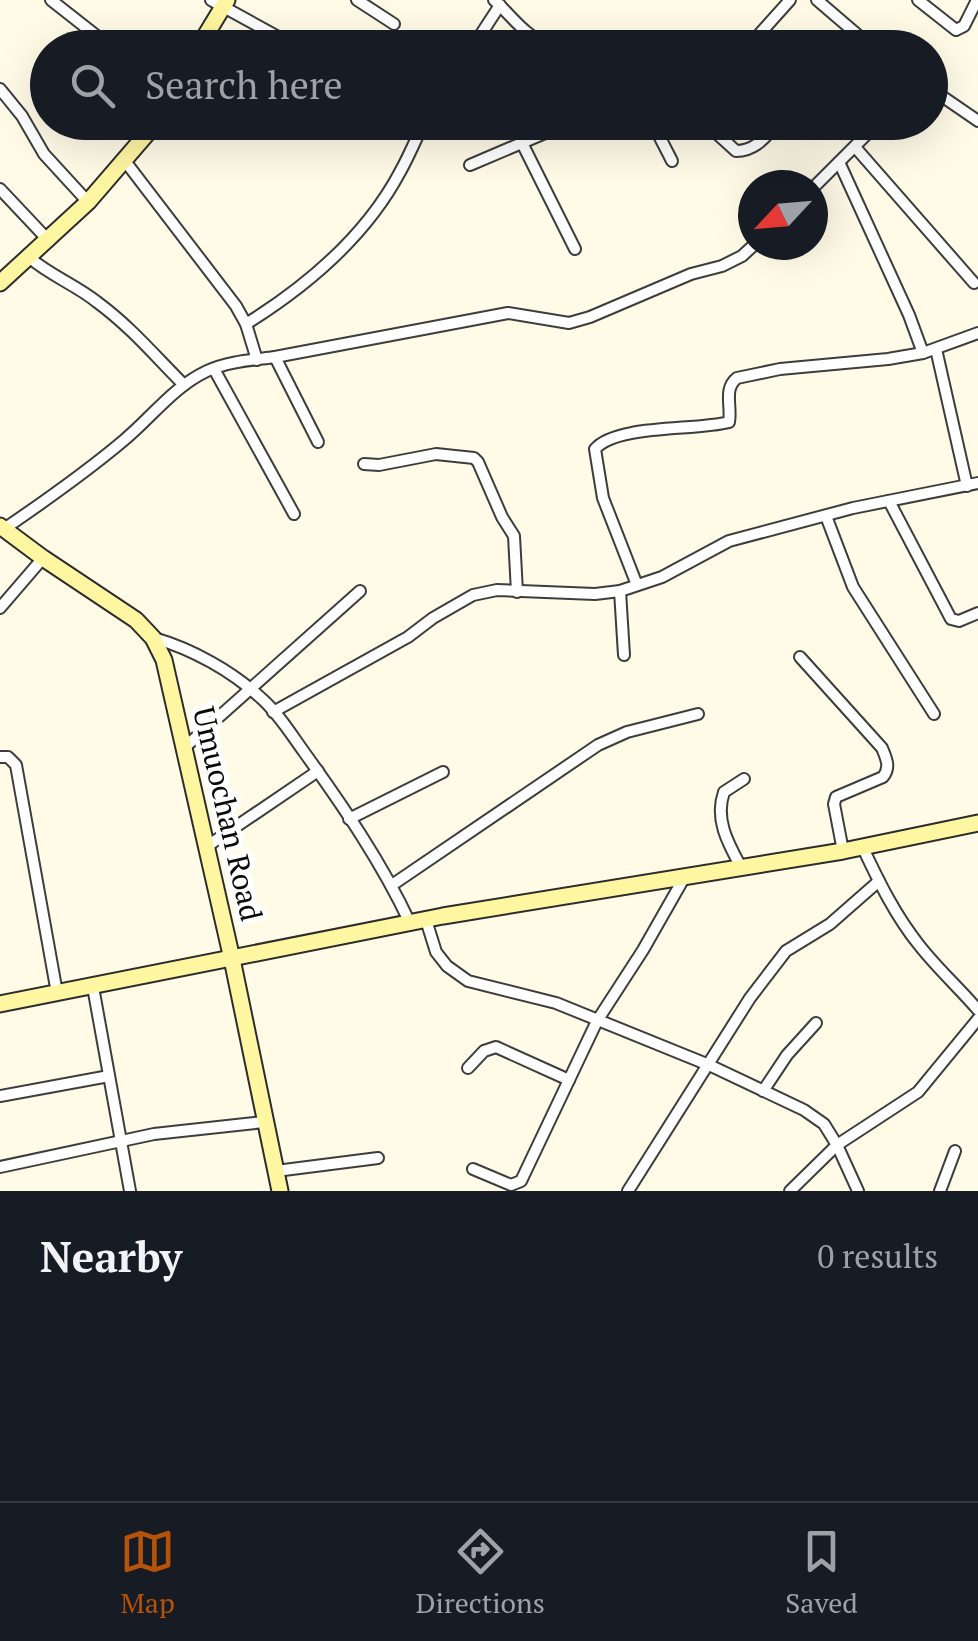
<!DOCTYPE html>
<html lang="en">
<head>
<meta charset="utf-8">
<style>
	body { margin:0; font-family:"PT Serif",serif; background:#242831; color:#f1f3f6 }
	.compass { position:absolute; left:738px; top:170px; width:90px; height:90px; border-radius:50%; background:#171b24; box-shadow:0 10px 40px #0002; rotate:244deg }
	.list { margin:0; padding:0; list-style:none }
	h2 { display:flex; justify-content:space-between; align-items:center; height:130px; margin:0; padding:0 40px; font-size:42px }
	h2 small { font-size:32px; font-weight:400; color:#9ea1a6 }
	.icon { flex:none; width:55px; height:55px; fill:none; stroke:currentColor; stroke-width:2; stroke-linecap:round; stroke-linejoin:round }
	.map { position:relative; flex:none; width:978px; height:1191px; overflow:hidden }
	.search { position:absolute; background:#171b24; box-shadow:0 10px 40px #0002; left:30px; right:30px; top:30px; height:110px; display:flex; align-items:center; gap:25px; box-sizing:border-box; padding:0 35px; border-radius:55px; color:#9ea1a6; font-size:38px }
	.sheet { height:310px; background:#171b24 }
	nav { display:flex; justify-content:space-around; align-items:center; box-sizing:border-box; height:140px; border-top:2px solid #363941; background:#171b24; font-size:28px; color:#9ea1a6 }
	nav a { display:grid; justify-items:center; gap:5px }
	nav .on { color:#b45309 }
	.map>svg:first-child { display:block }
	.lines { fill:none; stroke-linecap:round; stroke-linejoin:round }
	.street-casing { stroke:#3d3d3d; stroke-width:14 }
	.secondary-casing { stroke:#2c2c2c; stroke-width:19 }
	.street { stroke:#fff; stroke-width:10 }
	.secondary { stroke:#fff6a2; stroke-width:15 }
	.labels { text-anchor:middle; stroke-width:10; stroke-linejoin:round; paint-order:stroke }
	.street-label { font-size:30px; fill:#0a0a0a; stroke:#fff }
</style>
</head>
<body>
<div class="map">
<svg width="978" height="1191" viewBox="0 0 978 1191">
	<rect width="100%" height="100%" fill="#fffbe7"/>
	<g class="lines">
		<g class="street-casing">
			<g id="street">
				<polyline points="51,0 112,48"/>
				<polyline points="211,0 298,48"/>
				<polyline points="357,0 394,24"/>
				<path d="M494,0c16,14 31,36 51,43 17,7 41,4 59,5"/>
				<polyline points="817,0 873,48"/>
				<polyline points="918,0 956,30 964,26 977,0"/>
				<polyline points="472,48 500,5"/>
				<polyline points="747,48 790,0"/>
				<polyline points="930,88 978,121"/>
				<polyline points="0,89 22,116 44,154 88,202"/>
				<polyline points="652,122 672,161"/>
				<path d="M704,122l32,29c20,0 30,-15 43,-29"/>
				<polyline points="522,143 575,249"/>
				<polyline points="855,147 974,283"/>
				<polyline points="125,161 236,306 246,324 257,360"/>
				<polyline points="839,162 909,315 923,353"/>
				<polyline points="470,165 571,122"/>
				<polyline points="813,188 879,122"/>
				<polyline points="0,189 49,241"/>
				<path d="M30,258c21,18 46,27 67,44 34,25 58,54 87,83"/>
				<path d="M246,324c61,-38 120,-88 154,-152 9,-16 16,-33 24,-50"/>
				<polyline points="936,349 967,486"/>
				<polyline points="275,357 318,442"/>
				<polyline points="214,369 294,514"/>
				<polyline points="364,464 379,465 436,454 474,458 478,462 502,517 514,536 517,592"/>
				<polyline points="889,501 951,619 959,621 978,613"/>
				<polyline points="826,516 853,587 934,714"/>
				<path d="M4,529c41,-28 81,-56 119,-88 28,-23 50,-54 84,-70 22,-10 46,-11 68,-14l233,-44 61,10 21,-6 101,-43 31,-8 20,-10 12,-11"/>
				<path d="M637,585l-34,-87 -8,-49c22,-25 101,-18 134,-27 3,-16 -6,-33 8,-44l43,-9 108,-10 35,-6 55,-20"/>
				<polyline points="620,591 624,655"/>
				<polyline points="0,608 43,558"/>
				<path d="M154,638c38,11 78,33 107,60 17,15 30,36 43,54 39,54 78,111 106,171"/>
				<path d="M800,657l82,91c4,10 9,19 1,29l-47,20 -2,7 9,47"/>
				<polyline points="273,712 408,637 433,618 473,595 497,590 595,594 620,591 662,577 729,541 853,508 978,483"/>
				<polyline points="184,748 360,591"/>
				<polyline points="0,757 8,757 16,765 57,993"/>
				<polyline points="349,819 443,772"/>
				<polyline points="206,847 318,771"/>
				<path d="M863,848c16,34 32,67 56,97 18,23 40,43 59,65"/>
				<path d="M742,869c-13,-24 -28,-49 -18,-77l20,-13"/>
				<polyline points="392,885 598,745 627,732 698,714"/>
				<polyline points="426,920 436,952 447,966 468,981 556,1003 709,1065 804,1110 824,1124 837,1145 858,1191"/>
				<polyline points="93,987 130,1191"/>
				<polyline points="468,1068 484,1051 496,1047 569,1080"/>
				<polyline points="763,1091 787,1055 816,1023"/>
				<polyline points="0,1096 109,1076"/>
				<polyline points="0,1167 154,1134 264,1122"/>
				<polyline points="473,1169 511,1185 521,1181 597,1021 643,950 684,878"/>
				<polyline points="276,1171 378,1158"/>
				<polyline points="628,1191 750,998 786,951 830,924 879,881"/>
				<polyline points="790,1191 837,1145 918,1092 978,1019"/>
				<polyline points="940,1191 955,1151"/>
			</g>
		</g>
		<g class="secondary-casing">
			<g id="secondary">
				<polyline points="198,48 227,0"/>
				<polyline points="0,283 88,202 157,122"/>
				<polyline points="0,526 43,558 136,620 153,638 164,660 232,959 280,1191"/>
				<polyline points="0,1004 443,916 843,851 978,823"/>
			</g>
		</g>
		<use href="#street" class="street"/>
		<use href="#secondary" class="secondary"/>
	</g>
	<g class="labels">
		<g class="street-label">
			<text transform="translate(227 814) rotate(77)" y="10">Umuochan Road</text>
		</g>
	</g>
</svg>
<svg class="compass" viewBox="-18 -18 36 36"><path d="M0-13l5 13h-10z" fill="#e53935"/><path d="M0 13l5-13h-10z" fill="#9ea1a6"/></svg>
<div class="search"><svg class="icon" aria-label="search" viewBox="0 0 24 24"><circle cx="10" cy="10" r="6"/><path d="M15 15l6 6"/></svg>Search here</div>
</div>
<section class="sheet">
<h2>Nearby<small>0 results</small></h2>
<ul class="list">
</ul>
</section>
<nav>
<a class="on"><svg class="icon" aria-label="map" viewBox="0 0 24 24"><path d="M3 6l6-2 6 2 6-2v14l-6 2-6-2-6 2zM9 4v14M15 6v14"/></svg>Map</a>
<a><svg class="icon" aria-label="directions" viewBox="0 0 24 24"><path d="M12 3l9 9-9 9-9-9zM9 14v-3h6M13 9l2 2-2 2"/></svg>Directions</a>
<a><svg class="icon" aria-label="saved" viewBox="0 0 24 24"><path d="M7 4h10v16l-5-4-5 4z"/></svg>Saved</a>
</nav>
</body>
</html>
